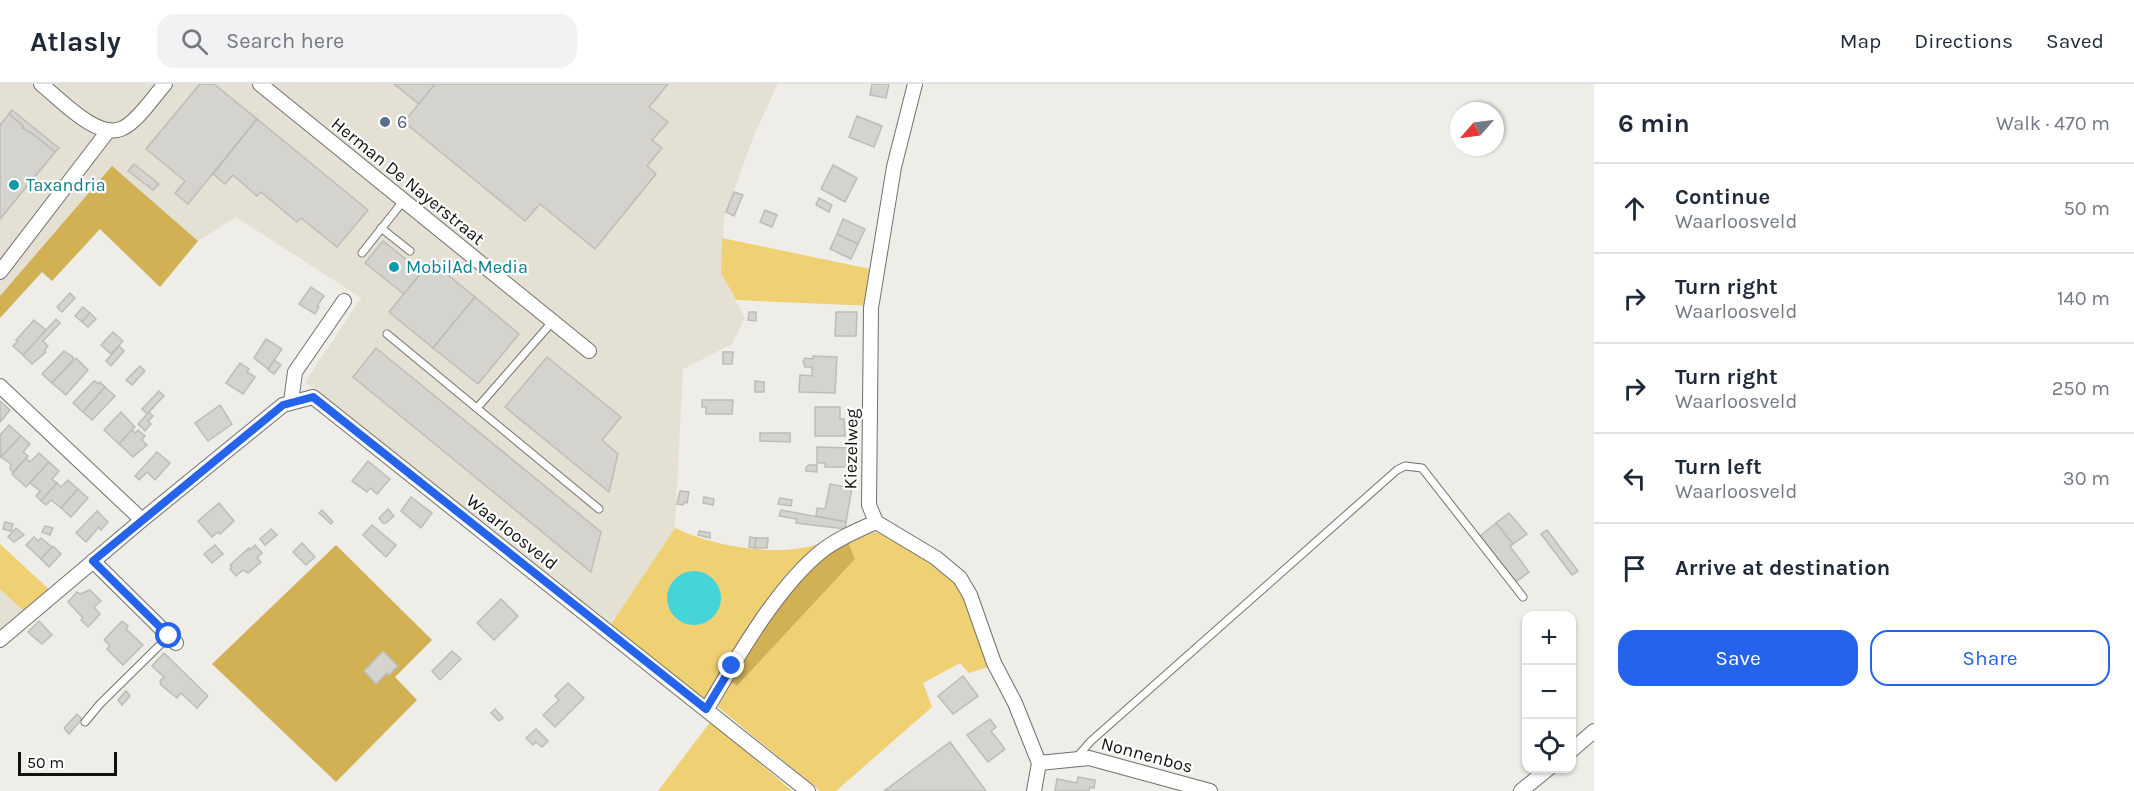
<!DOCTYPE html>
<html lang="en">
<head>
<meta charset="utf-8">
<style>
	body { margin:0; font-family:Karla,sans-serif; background:#f2f2f3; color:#1f2937 }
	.controls { position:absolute; right:18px; bottom:18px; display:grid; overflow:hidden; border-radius:12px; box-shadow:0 2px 4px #0004 }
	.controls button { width:54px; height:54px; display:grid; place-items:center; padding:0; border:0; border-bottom:2px solid #e0e1e3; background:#fff; color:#1f2937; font:30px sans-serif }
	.compass { position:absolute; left:1450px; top:18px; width:54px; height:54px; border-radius:50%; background:#fff; box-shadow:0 2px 4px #0004; rotate:242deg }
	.scale { position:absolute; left:18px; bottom:15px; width:99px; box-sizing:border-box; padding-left:6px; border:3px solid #11110f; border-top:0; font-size:16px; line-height:21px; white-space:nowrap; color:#11110f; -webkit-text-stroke:4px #fff; paint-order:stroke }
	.stop { position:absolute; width:18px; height:18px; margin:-14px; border:4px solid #2563eb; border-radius:50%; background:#fff }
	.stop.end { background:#2563eb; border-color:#fff; box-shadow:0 2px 6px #0008 }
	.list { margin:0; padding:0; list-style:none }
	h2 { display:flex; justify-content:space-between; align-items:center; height:78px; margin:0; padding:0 24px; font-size:26px }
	h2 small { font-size:20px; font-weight:400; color:#747a83 }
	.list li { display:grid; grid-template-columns:39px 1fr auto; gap:18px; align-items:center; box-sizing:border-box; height:90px; padding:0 24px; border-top:2px solid #e0e1e3 }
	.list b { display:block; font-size:22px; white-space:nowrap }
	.list p { margin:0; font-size:20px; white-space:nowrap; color:#747a83 }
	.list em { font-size:20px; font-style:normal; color:#747a83 }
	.actions { display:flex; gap:12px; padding:18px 24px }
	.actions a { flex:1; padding:14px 0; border:2px solid #2563eb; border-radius:18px; text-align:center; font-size:21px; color:#2563eb }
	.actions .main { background:#2563eb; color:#fff }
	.icon { flex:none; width:33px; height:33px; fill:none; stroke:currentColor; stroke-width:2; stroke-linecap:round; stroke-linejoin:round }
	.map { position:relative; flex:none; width:1594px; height:707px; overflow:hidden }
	header { display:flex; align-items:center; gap:36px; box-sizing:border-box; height:84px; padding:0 30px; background:#fff; border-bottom:2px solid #e0e1e3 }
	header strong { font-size:28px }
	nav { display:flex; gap:33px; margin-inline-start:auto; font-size:21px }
	.search { width:420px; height:54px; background:#f2f2f3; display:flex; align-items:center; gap:15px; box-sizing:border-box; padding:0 21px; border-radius:18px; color:#747a83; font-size:22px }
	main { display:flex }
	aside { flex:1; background:#fff }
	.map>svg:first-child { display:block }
	.built { fill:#e4e0d4 }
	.green { fill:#efd073 }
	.forest { fill:#d1b154 }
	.water { fill:#45d4d8 }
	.building { fill:#d5d3ce; stroke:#bdbcb7; stroke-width:1.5 }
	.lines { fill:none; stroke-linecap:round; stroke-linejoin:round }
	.service-casing { stroke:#71706b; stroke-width:9 }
	.minor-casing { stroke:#71706b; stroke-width:16 }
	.service { stroke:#fff; stroke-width:7 }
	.minor { stroke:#fff; stroke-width:14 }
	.route { stroke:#2563eb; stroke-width:8 }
	.service-dot { fill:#5c6f8a; stroke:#fff; stroke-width:2 }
	.culture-dot { fill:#0f9aa8; stroke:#fff; stroke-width:2 }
	.labels { text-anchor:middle; stroke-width:4.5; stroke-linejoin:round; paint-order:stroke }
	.service-label { font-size:18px; fill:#4e5e75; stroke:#fff; text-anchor:start }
	.street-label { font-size:18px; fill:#11110f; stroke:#fff }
	.culture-label { font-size:18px; fill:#0d838f; stroke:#fff; text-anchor:start }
</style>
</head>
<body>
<header>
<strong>Atlasly</strong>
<div class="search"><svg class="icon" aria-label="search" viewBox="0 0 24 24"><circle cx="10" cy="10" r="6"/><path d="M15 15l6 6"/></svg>Search here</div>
<nav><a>Map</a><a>Directions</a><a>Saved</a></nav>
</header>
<main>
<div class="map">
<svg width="1594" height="707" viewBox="0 0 1594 707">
	<rect width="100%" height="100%" fill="#efede8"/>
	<g class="built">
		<polygon points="0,0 778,0 754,51 724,134 721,189 745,234 732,260 683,285 675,444 610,542 305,298 361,214 236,133 198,157 160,203 100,145 52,197 42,188 0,234"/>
		<polygon points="0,505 28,531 0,554"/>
	</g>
	<g class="green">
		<polygon points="722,154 875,186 873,222 736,216 721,189"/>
		<path d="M675,444c39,18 100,30 143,16l-65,77 -49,79 -94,-74z"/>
		<polygon points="875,448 890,452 946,489 961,506 988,583 969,589 960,579 923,599 932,623 836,707 820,707 718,623 731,598 737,602 855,475 848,458"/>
		<polygon points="0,460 53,509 28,531 0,505"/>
		<polygon points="711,637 792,707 658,707"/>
	</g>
	<g class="forest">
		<polygon points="112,82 198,157 160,203 100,145 52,197 42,188 0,234 0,212"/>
		<path d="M848,458l7,17 -118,127 -6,-4c24,-43 53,-90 90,-122 8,-7 19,-12 27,-18z"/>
		<polygon points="336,461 432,556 395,593 417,616 336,698 212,580"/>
	</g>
	<circle class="water" cx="694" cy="514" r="27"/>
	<g class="building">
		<polygon points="200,0 214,0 257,35 188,120 175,109 185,97 146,65"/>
		<polygon points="394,0 435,0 419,20"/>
		<polygon points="435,0 668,0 649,23 668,38 652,56 662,64 647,82 656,90 595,165 540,120 525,137 404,38"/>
		<polygon points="872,0 889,0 886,14 870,11"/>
		<polygon points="12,26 59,64 55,68 33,50 22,44 23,42 9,30"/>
		<polygon points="9,30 23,42 22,44 33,50 55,68 0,135 0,41"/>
		<polygon points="857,32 882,42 874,63 849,53"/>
		<polygon points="257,35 368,126 337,163 301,134 297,138 261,108 257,112 233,91 225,100 213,90"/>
		<polygon points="134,80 159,100 153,106 128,87"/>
		<polygon points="833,81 857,94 845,118 821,105"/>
		<polygon points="734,108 743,111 734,132 726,128"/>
		<polygon points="819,114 832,121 829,128 816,121"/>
		<polygon points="765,126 777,131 772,143 760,138"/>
		<polygon points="843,135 865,145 858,160 837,150"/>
		<polygon points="837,150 858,160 851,175 830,165"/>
		<polygon points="383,157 422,188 404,210 365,179"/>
		<polygon points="431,177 475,213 433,264 389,228"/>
		<polygon points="311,203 324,212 317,222 319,223 315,230 299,220"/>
		<polygon points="70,209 75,214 62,228 57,223"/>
		<polygon points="475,213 519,250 478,300 433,264"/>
		<polygon points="83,223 90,229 82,238 75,232"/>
		<polygon points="749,228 756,228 756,237 748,236"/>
		<polygon points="836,228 857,228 856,252 835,252"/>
		<polygon points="90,229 96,235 88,243 82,238"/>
		<polygon points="56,235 60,239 43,257 48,262 45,266 46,268 32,280 23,271"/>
		<polygon points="34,236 46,246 23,271 13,262 18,257 16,256"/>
		<polygon points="113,248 123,257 111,270 101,261"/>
		<polygon points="266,255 282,265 268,285 254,274"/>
		<polygon points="119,262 124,267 111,282 106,277"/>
		<polygon points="376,264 601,448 591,488 353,293"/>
		<polygon points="64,267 73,273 73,276 52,299 42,290"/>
		<polygon points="723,268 733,268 732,280 723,280"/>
		<polygon points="813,272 837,273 835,309 799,308 800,291 812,292 812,283 805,283 803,277 805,274 813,275"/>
		<polygon points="547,273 621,333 602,356 618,370 609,408 505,323"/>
		<polygon points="76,274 88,286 66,311 52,299"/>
		<polygon points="274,276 281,281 274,290 268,286"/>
		<polygon points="240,279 249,285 247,288 255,293 243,310 226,299"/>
		<polygon points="140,282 145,287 132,301 126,296"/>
		<polygon points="94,297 99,300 100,298 105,303 83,328 73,319"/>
		<polygon points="755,297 764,298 764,308 755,308"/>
		<polygon points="105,303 115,312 92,336 83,328"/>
		<polygon points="159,307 164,312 147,330 142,325"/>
		<polygon points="702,316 733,316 732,330 706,330 706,323 702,323"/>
		<polygon points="0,317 10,326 0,338"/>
		<polygon points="220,321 232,340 208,357 195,339"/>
		<polygon points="815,323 840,323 840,335 844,335 845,352 815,352"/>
		<polygon points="121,328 135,343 119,360 104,346"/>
		<polygon points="149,328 153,332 148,337 151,340 145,347 138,340"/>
		<polygon points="9,341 21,352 1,373 0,351"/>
		<polygon points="132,346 135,349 138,346 145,352 142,356 147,361 133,373 119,360"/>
		<polygon points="760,349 790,349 790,358 760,357"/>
		<polygon points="21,352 30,360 23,368 28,372 13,388 10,385 11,380 1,373"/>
		<polygon points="817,363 850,364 850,383 825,383 825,379 817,379"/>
		<polygon points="157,368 170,379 155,396 147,388 139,396 135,392"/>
		<polygon points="39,369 49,378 26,403 12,390 26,374 30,378"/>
		<polygon points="368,377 390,395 377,410 370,404 367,408 352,397"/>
		<polygon points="49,378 59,387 52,395 57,399 41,417 36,412 40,407 30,399"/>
		<polygon points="809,381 817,381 817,388 806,387 806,383"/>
		<polygon points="68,396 78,405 61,424 51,416 46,421 41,417 57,399 61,403"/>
		<polygon points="830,400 852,404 846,438 816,432 817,424 825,425"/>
		<polygon points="78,405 88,414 71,433 61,424"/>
		<polygon points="680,407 689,408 687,419 684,418 683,421 677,420"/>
		<polygon points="411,413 432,429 421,444 401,427"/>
		<polygon points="704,413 714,415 713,421 703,419"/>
		<polygon points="780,414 792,416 791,422 778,420"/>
		<polygon points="219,419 234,437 220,450 218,448 212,453 198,437"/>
		<polygon points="388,425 394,432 386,439 383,439 379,434"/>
		<polygon points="322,426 333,438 331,440 319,429"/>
		<polygon points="781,426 846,438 845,445 796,439 797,435 779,432"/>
		<polygon points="97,427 108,438 101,446 99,443 86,458 76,449"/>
		<polygon points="1509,429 1527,450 1513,460 1496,439"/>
		<polygon points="5,438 13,440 11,447 3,445"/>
		<polygon points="1496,439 1513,460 1510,462 1529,488 1516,498 1480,452"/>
		<polygon points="372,441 396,461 386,473 363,451"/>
		<polygon points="45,442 53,444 50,451 42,448"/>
		<polygon points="16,444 24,451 14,458 8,453"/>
		<polygon points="271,445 277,451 265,461 260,455"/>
		<polygon points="1547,446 1578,487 1572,491 1541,450"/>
		<polygon points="699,447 710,449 710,454 698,451"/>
		<polygon points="34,453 38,457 41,454 52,463 41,475 26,461"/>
		<polygon points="750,453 756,454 755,464 749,463"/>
		<polygon points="756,454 768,454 767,464 755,464"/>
		<polygon points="302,459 315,473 306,481 293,468"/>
		<polygon points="215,461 223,470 212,479 204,470"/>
		<polygon points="255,461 262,469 257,474 261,478 248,489 243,486 236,492 230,485 232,483 230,481 249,464 250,466"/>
		<polygon points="53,462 61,470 49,483 41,475"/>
		<polygon points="90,506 101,517 94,523 100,530 88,543 81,536 83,534 68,518 77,508 80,510"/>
		<polygon points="501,515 518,532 494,556 477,539"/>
		<polygon points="39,537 52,551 42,560 28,548"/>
		<polygon points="122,537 128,542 126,545 143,561 123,581 107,565 110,562 104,556"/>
		<polygon points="383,567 398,582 389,591 387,589 376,600 364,587"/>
		<polygon points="452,567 461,575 440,596 432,587"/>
		<polygon points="164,569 208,612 197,624 181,609 177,614 161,601 160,597 164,593 152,582"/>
		<polygon points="963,592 978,612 953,630 938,612"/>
		<polygon points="568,599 584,614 555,643 543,631 559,616 555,612"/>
		<polygon points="126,607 130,612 122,621 118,616"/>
		<polygon points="495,625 503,634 499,637 491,629"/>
		<polygon points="77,630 82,635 69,650 64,644"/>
		<polygon points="990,635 996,643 991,647 1005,665 988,678 967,651"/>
		<polygon points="536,645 548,657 542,663 536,658 533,661 526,654"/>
		<polygon points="950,658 986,707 884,707"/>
		<polygon points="1078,693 1095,696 1094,704 1090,703 1089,707 1055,707 1057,695 1077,699"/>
	</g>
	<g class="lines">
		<g class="service-casing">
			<g id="service">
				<polyline points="381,144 410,167"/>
				<polyline points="362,169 404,116"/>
				<polyline points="387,250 599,425"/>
				<polyline points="477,324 553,237"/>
				<polyline points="85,638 100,620 169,552"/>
				<polyline points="1076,674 1091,657 1397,386 1405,382 1422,384 1523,513"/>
			</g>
		</g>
		<g class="minor-casing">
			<g id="minor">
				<path d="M41,0c19,15 57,57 82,44 15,-7 31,-32 42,-44"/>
				<polyline points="260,0 589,267"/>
				<polyline points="915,0 894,83 871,224 869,421 876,438 936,474 960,494 970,511 994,579 1015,619 1039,679 1034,707"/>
				<polyline points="0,188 108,47"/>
				<polyline points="0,302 142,436"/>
				<polyline points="291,318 295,288 344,217"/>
				<polyline points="93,477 176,559"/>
				<polyline points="0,556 142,436 283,321 313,313 808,707"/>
				<path d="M707,625c29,-50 71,-124 116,-159 16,-12 35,-20 53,-28"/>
				<polyline points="1572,666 1594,647"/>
				<polyline points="1039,679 1089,674 1210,707"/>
				<polyline points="1521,707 1549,684"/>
			</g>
		</g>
		<use href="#service" class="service"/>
		<use href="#minor" class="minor"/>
	</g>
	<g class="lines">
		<polyline class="route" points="169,552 93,477 283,321 313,313 706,625 732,582"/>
	</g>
	<circle class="service-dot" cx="385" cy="38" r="6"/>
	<g class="culture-dot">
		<circle cx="14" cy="101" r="6"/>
		<circle cx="394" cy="183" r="6"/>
	</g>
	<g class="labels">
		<g class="service-label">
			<text x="397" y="44">6</text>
		</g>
		<g class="street-label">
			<text transform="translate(408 97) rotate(39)" y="6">Herman De Nayerstraat</text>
			<text transform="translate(851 365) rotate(-89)" y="6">Kiezelweg</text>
			<text transform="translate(512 448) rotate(38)" y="6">Waarloosveld</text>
			<text transform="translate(1147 671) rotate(15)" y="6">Nonnenbos</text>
		</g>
		<g class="culture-label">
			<text x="26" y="107">Taxandria</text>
			<text x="406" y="189">MobilAd Media</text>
		</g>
	</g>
</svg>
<div class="controls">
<button>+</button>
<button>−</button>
<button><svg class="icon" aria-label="locate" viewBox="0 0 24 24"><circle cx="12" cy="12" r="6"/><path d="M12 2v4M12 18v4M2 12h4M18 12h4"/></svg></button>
</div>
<svg class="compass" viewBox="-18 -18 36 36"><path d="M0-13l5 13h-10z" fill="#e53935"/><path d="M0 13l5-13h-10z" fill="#747a83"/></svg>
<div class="scale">50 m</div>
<div class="stop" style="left:169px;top:552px"></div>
<div class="stop end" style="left:732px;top:582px"></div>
</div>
<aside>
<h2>6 min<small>Walk · 470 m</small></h2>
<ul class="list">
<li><svg class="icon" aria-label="ahead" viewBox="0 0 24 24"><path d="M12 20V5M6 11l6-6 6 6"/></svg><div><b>Continue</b><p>Waarloosveld</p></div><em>50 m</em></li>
<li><svg class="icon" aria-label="right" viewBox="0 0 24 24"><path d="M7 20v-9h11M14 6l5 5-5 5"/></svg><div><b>Turn right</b><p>Waarloosveld</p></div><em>140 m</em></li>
<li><svg class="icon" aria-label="right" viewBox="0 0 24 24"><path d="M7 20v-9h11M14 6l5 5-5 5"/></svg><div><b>Turn right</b><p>Waarloosveld</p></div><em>250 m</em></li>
<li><svg class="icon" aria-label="left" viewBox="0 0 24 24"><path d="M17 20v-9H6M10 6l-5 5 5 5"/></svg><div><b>Turn left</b><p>Waarloosveld</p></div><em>30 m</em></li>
<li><svg class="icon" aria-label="arrive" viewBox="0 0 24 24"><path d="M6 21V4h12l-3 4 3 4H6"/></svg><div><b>Arrive at destination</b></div></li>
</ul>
<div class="actions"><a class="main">Save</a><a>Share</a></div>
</aside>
</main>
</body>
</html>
